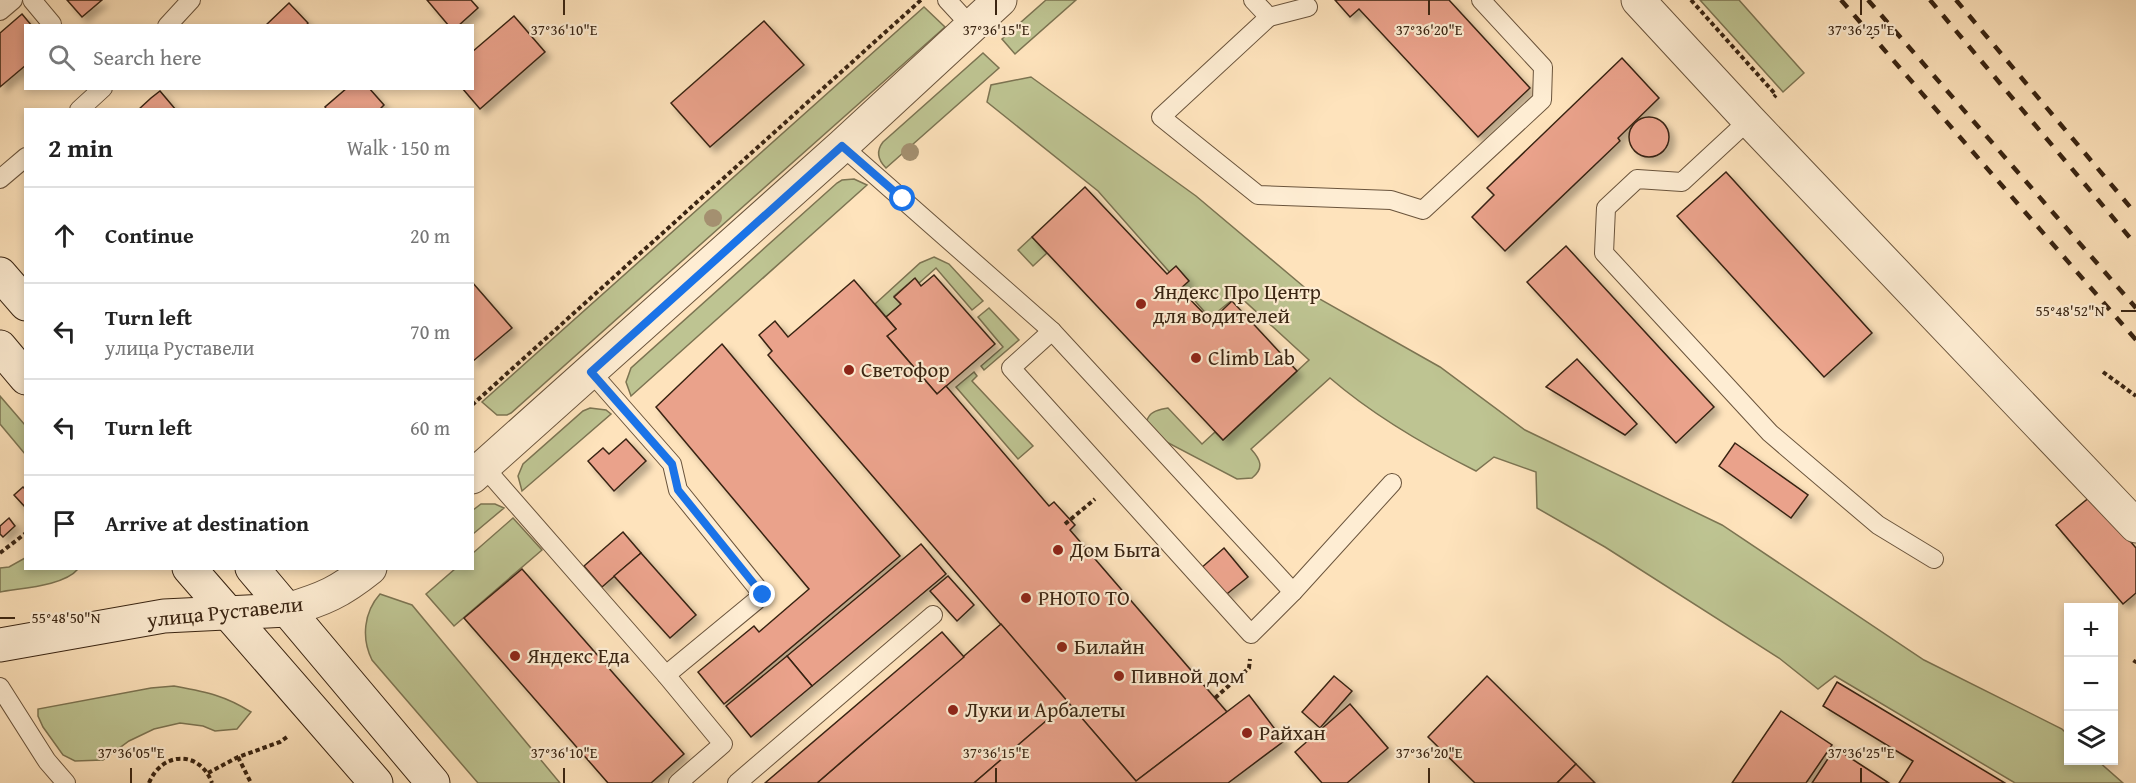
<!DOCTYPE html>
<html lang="en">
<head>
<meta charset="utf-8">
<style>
	body { margin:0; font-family:"Gentium Book Plus",serif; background:#f2f2f2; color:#222 }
	.controls { position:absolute; right:18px; bottom:18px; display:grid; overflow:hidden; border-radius:0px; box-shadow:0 3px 9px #0003 }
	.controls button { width:54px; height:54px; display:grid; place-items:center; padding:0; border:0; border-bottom:2px solid #e0e0e0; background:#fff; color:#222; font:30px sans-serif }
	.stop { position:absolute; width:18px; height:18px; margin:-14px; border:4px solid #1a73e8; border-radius:50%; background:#fff }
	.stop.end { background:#1a73e8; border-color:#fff; box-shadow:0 2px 6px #0008 }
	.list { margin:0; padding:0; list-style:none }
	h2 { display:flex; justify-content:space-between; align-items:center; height:78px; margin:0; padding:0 24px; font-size:26px }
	h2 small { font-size:20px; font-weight:400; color:#767676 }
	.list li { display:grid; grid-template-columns:39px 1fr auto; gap:18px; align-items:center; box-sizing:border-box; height:96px; padding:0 24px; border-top:2px solid #e0e0e0 }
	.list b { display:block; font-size:22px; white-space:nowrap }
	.list p { margin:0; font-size:20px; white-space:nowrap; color:#767676 }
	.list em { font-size:20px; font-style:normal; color:#767676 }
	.icon { flex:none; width:33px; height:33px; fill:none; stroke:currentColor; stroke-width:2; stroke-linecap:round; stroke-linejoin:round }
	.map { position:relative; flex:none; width:2136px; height:783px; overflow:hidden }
	.search { position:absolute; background:#fff; box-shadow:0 3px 9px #0003; left:24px; top:24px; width:450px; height:66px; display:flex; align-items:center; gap:15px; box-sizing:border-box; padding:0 21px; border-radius:0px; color:#767676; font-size:22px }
	.panel { position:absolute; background:#fff; box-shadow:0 3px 9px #0003; left:24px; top:108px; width:450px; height:462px; border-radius:0px }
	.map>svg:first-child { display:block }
	.green { fill:#bec492; stroke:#7c7452; stroke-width:1.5 }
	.building { fill:#eaa28b; stroke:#392412; stroke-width:1.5; filter:url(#shadow) }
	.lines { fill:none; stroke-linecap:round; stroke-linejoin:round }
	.lane-casing { stroke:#6a543c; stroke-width:20 }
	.street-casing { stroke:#6a543c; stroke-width:35 }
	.secondary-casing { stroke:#392412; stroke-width:35 }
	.path { stroke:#392412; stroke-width:4; stroke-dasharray:4.5 3; stroke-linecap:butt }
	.lane { stroke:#feedd3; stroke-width:18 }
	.street { stroke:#feedd3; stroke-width:33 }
	.secondary { stroke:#feedd3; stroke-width:33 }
	.rail { stroke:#392412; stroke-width:4.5; stroke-dasharray:10 10; stroke-linecap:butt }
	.tree { fill:#a49070 }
	.route { stroke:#1a73e8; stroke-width:8 }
	.ticks { fill:none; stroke:#392412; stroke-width:2 }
	.poi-dot { fill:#8f2418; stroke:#feedd3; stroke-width:2 }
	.labels { text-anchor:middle; stroke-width:4.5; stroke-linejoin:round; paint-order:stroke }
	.poi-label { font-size:21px; fill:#392412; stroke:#feedd3; text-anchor:start }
	.street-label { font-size:21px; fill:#392412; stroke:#feedd3 }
	.ticks-label { font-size:15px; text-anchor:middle; fill:#392412; stroke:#feedd3; stroke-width:4.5; stroke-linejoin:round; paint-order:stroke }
</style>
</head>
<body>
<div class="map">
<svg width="2136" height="783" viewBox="0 0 2136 783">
	<defs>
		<filter id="shadow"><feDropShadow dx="5.5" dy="5.5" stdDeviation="3" flood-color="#0004"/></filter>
	</defs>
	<rect width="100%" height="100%" fill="#fee3bc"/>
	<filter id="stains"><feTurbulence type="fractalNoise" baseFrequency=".00333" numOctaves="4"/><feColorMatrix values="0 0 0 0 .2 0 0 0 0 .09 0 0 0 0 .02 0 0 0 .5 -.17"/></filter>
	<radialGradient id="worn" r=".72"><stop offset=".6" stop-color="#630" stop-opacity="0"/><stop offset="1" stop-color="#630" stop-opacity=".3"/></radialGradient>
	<g class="green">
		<polygon points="1046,0 1076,0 1015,54 1002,39"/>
		<polygon points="1700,0 1739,0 1804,73 1783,92"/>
		<polygon points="924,7 945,27 511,413 507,415 497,415 482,402"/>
		<path d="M983,53l16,15 -113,100c-8,-8 -10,-17 -3,-26z"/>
		<path d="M1031,77l165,119 120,101 124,70 85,63 197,95 202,135 138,69 6,6v25l30,1 25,22h-108l-180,-107 -17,13 -39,-31 -174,-111 -68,-39 -1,-36 -42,-15 -18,14c-52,-26 -102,-55 -146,-93l-79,71c9,10 14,19 1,29l-15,1 -82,-43 -8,-15c2,-10 12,-11 21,-13l34,36 13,-12 8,8 86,-80 -71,-65 -28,23 -112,-127 -111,-89 4,-17z"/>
		<polygon points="854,179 867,185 631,396 626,382 631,368 837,183 842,180"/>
		<polygon points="1032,237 1047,253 1033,266 1018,250"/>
		<polygon points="934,257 949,264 983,301 972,310 936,268 919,283 914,279 894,296 901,304 886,317 875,304 920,263"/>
		<polygon points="989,308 1019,340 984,370 981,366 1003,347 978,317"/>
		<polygon points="974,372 977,376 972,381 1033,446 1018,459 956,387"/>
		<polygon points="0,396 25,425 25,454 0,424"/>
		<polygon points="590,408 606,410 611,414 522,491 518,476 523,464 583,411"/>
		<polygon points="481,504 495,504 504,508 473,534 473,510"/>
		<polygon points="513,518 542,550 454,626 426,594 455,569 472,568 473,553"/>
		<path d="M25,558l1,10 52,1c-14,17 -57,19 -78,23v-24l9,-1z"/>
		<path d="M380,594l32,11 148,178h-82l-106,-123c-11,-22 -8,-48 8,-66z"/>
		<path d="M174,686c32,6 50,9 77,26l-14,17 -22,2 -12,-5 -23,-3 -26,6 -25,12 -26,19 -28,1 -12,-6 -20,-28 -5,-11v-7l113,-21z"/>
	</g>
	<g class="building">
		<polygon points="67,0 102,0 82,17"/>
		<polygon points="427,0 471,0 478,8 458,26 449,26"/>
		<polygon points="1335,0 1449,0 1530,88 1478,137 1359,9 1350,17"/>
		<polygon points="289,3 308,23 306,26 265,26"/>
		<polygon points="22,14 32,26 26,26 26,65 0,87 0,33"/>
		<polygon points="514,16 545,52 480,109 462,88 472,88 472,52"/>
		<polygon points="764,21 804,65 710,147 671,103"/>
		<polygon points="1622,58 1659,98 1618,138 1620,141 1505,251 1472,217 1494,195 1487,188"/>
		<polygon points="347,88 369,88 384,105 379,110 327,110 325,107"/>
		<polygon points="160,91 176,110 138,110 151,98"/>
		<circle cx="1649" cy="137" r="20"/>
		<polygon points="1726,172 1872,333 1824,377 1677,216"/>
		<polygon points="1085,187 1167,274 1176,266 1189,281 1180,289 1211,321 1232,301 1297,371 1223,440 1032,237"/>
		<polygon points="1566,246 1714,407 1676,443 1527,282"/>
		<polygon points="934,275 995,344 937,394 887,336 896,329 886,317 901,304 894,297 915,278 921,286"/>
		<polygon points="854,280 896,329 887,336 937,394 946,386 1049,506 1054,502 1075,525 1070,530 1227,712 1136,781 768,355 772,351 759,335 775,321 788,337"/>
		<polygon points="472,282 512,328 472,362"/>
		<polygon points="722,344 900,556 724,704 698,672 754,626 759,632 809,589 656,407"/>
		<polygon points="1577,359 1637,424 1625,435 1546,387"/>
		<polygon points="626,439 646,461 614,491 588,461 603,448 609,454"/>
		<polygon points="1735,443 1808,495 1791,518 1719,466"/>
		<polygon points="23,487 26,490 26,508 14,495"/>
		<polygon points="2091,496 2136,548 2136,593 2123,604 2056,525"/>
		<polygon points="9,518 15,526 3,537 0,534 0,526"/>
		<polygon points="623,532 641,553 602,587 584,566"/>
		<polygon points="921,544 946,574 812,686 787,656"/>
		<polygon points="1224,548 1248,577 1223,597 1200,569"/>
		<polygon points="641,553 696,615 670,638 614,576"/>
		<polygon points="522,569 684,754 651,783 608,783 464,618"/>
		<polygon points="948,576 974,605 957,621 930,591"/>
		<polygon points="1001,624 1068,702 1057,712 974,783 817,783"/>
		<polygon points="942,632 964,657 862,744 817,783 765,783"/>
		<polygon points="787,656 812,686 751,737 726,706"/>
		<polygon points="1334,676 1352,691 1320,728 1302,712"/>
		<polygon points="1487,676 1576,764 1557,783 1475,783 1428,737"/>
		<polygon points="1837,682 2005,783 1899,783 1913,761 1823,706"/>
		<polygon points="1249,695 1284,741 1228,783 974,783 1068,702 1136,781"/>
		<polygon points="1350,704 1388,748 1347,783 1322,783 1295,752"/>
		<polygon points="1781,711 1832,745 1806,783 1732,783"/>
		<polygon points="1835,748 1889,783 1812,783"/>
		<polygon points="1576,764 1595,783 1557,783"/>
	</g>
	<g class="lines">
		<g class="lane-casing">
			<g id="lane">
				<polyline points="32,0 52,24"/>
				<polyline points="947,0 971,26"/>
				<polyline points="1253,0 1269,17 1161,117 1258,195 1391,200 1423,210 1542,100 1543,67 1481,0"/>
				<polyline points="0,11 13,0"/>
				<polyline points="1269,17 1308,7"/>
				<polyline points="167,26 191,0"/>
				<polyline points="79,110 103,88"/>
				<polyline points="1749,120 1682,182 1637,179 1606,208 1604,253 1770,433 1878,525 1934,559"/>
				<polyline points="842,146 1052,331 1293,592 1392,483"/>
				<polyline points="0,179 26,157"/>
				<polyline points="1052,331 1011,368 1251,634 1293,592"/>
				<polyline points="484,467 666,675 763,595 678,490 672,464 591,372"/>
				<polyline points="666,675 723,744 678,783"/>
				<polyline points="0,687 47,761 66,783"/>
				<polyline points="737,783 933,615"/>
			</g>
		</g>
		<g class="street-casing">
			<g id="street">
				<polyline points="1638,0 1749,120 2136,526"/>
				<polyline points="472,477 842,146 1000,0"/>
				<path d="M287,610c37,-11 53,-18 83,-42"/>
			</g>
		</g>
		<g class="secondary-casing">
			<g id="secondary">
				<polyline points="0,274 26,304"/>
				<polyline points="0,347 26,378"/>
				<polyline points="189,568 376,783"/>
				<polyline points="252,568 433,783"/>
				<polyline points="0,645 164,616 287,610"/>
			</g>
		</g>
		<g class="path">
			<polyline points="1691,0 1776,95 1774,97"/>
			<polyline points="2103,372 2136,396"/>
			<polyline points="472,405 921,0"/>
			<polyline points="1065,524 1095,499"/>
			<polyline points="0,553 26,533"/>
			<polyline points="2134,663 2136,660"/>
			<polyline points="1215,698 1249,668 1250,659"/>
			<polyline points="238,757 251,783"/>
			<polyline points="208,773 238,757 280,742 287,737"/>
			<path d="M149,783c13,-32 51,-33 63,0"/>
		</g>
		<use href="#lane" class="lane"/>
		<use href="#street" class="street"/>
		<use href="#secondary" class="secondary"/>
		<g class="rail">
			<polyline points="1841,0 2136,340"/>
			<polyline points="1868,0 2136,308"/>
			<polyline points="1930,0 2136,245"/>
			<polyline points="1956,0 2136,214"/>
		</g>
	</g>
	<g class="tree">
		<circle cx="910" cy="152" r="9"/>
		<circle cx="713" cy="218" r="9"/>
	</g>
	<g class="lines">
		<polyline class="route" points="763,595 678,490 672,464 591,372 842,146 903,199"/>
	</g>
	<path class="ticks" d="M564,0v15M996,0v15M1429,0v15M1861,0v15M2121,311h15M0,618h15M131,768v15M564,768v15M996,768v15M1429,768v15M1861,768v15"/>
	<g class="poi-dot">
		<circle cx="1141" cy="304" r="6"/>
		<circle cx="1196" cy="358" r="6"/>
		<circle cx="849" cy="370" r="6"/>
		<circle cx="1058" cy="550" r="6"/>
		<circle cx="1026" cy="598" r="6"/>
		<circle cx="1062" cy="647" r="6"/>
		<circle cx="515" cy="656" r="6"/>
		<circle cx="1119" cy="676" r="6"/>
		<circle cx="953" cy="710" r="6"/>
		<circle cx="1247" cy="733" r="6"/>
	</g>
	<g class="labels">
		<g class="poi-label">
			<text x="1153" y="299">Яндекс Про Центр<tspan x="1153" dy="24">для водителей</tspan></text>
			<text x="1208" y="365">Climb Lab</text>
			<text x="861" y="377">Светофор</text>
			<text x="1070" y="557">Дом Быта</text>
			<text x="1038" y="605">PHOTO TO</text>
			<text x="1074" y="654">Билайн</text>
			<text x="527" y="663">Яндекс Еда</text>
			<text x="1131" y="683">Пивной дом</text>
			<text x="965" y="717">Луки и Арбалеты</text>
			<text x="1259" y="740">Райхан</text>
		</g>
		<g class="street-label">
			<text transform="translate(225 612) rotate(-6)" y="7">улица Руставели</text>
		</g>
	</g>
	<g class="ticks-label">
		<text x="564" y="35">37°36'10"E</text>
		<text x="996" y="35">37°36'15"E</text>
		<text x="1429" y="35">37°36'20"E</text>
		<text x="1861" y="35">37°36'25"E</text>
		<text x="2070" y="316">55°48'52"N</text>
		<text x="66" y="623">55°48'50"N</text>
		<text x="131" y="758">37°36'05"E</text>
		<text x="564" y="758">37°36'10"E</text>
		<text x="996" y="758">37°36'15"E</text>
		<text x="1429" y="758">37°36'20"E</text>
		<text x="1861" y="758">37°36'25"E</text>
	</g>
	<rect width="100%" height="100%" filter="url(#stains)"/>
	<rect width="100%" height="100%" fill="url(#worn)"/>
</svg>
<div class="controls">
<button>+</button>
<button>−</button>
<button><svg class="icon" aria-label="layers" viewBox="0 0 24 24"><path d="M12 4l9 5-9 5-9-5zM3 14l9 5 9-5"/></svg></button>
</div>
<div class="stop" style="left:903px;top:199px"></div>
<div class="stop end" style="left:763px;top:595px"></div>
<div class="search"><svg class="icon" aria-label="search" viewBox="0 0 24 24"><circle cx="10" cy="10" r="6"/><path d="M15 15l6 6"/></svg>Search here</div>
<section class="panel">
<h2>2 min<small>Walk · 150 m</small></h2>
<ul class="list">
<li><svg class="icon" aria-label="ahead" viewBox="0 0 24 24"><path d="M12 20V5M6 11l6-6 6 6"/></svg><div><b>Continue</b></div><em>20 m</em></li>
<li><svg class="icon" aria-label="left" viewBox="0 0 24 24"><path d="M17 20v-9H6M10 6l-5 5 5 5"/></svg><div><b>Turn left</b><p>улица Руставели</p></div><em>70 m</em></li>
<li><svg class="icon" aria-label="left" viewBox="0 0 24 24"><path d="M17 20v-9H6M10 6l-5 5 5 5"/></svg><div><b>Turn left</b></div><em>60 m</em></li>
<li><svg class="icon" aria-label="arrive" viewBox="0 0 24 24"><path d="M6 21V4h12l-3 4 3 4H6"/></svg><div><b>Arrive at destination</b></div></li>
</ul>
</section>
</div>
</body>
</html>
